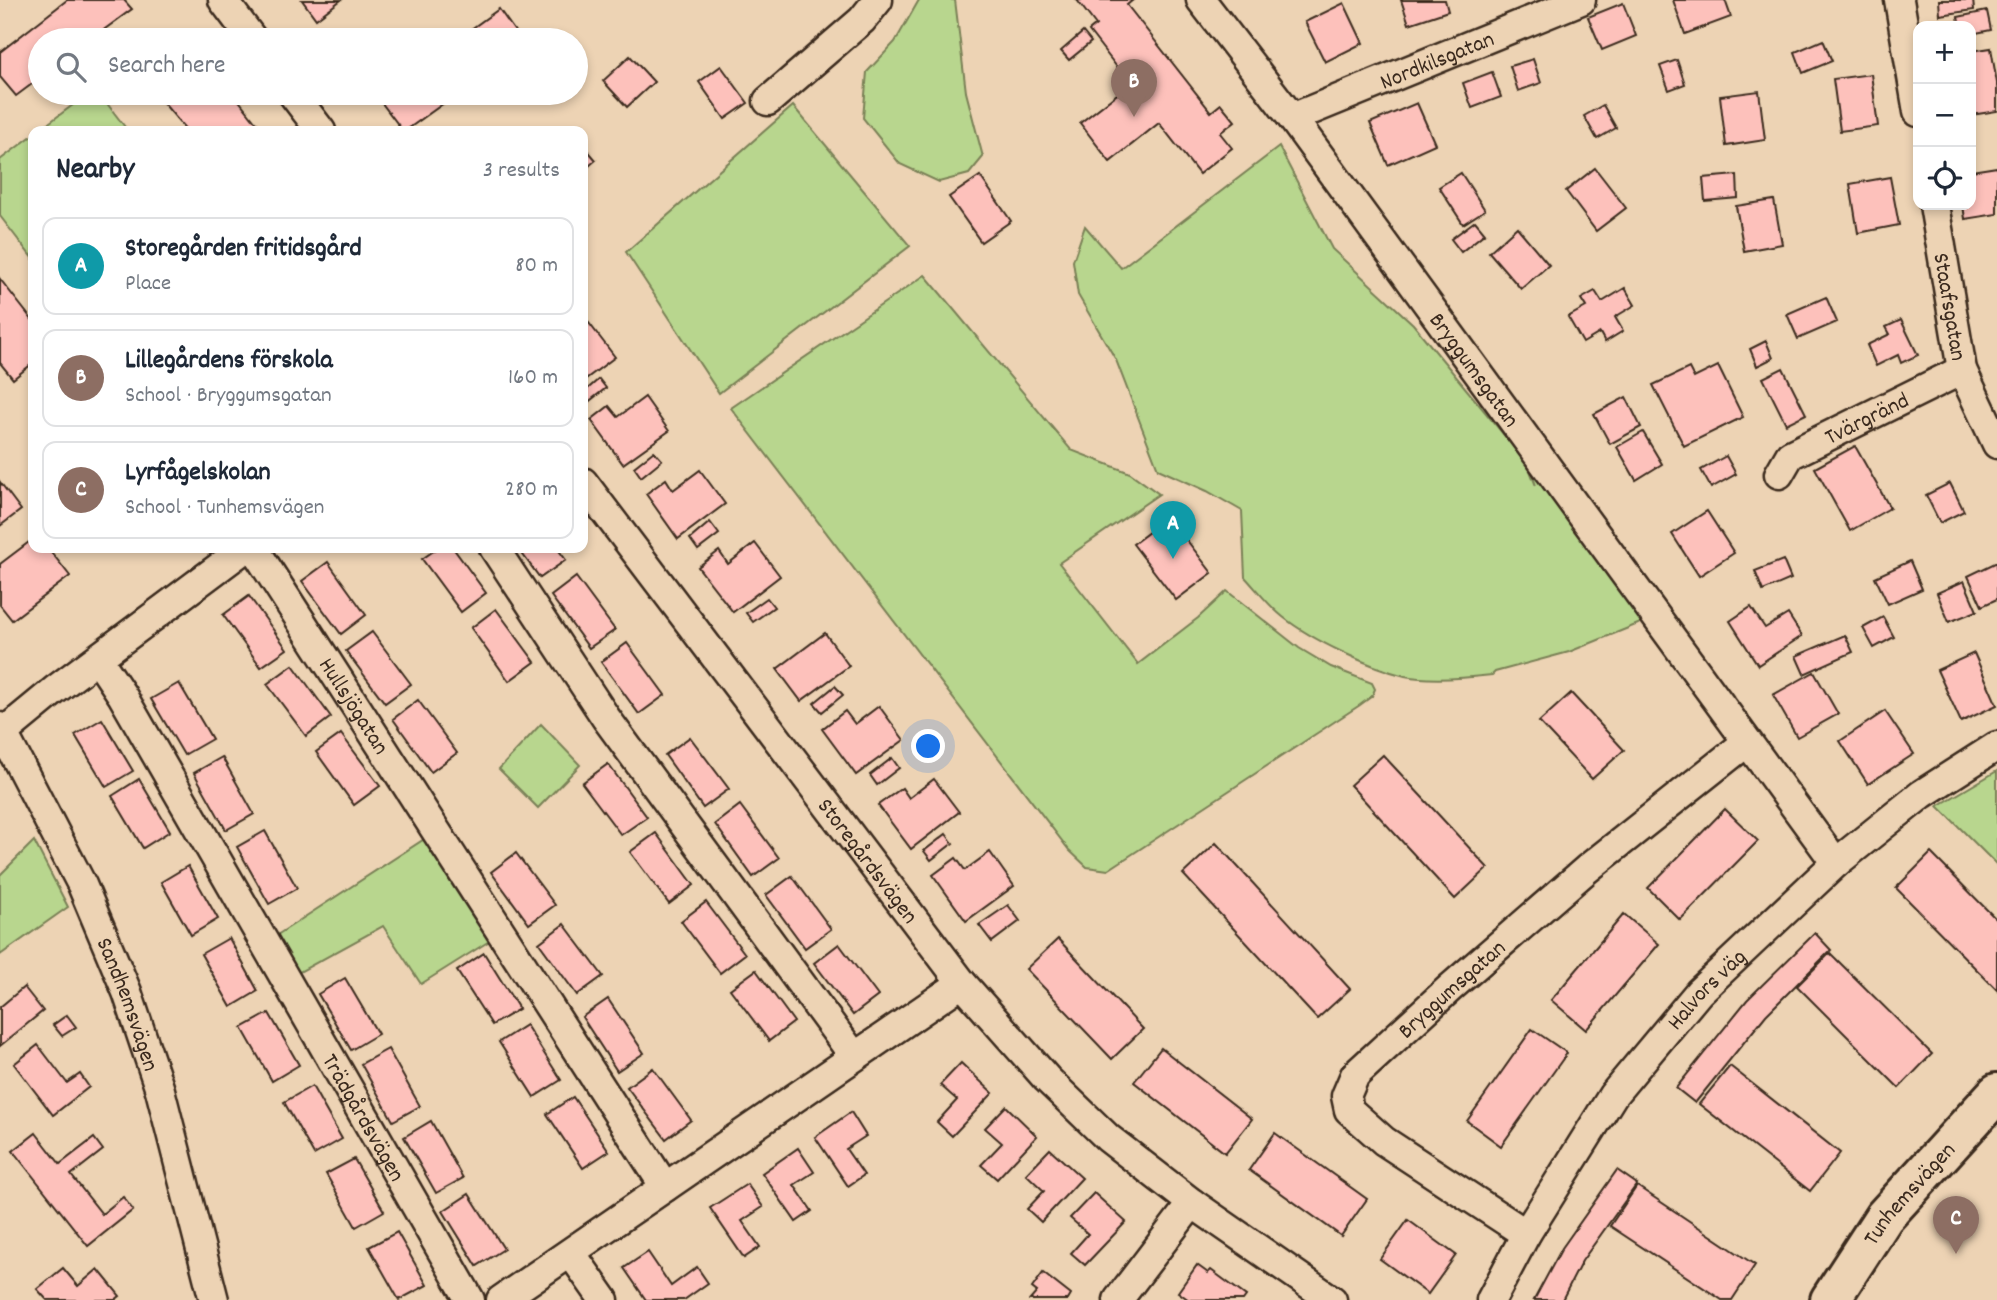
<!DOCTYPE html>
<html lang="en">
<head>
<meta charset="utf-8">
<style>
	body { margin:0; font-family:Dekko,sans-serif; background:#f2f2f3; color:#1f2937 }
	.controls { position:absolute; right:21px; top:21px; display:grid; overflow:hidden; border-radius:14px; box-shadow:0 4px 10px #0003 }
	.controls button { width:63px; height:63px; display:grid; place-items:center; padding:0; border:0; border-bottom:2px solid #e0e1e3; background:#fff; color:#1f2937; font:35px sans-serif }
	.you { position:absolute; left:929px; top:747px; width:24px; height:24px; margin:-18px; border:5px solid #fff; border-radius:50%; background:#1a73e8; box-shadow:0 0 0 10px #1a73e833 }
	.badge { display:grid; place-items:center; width:46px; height:46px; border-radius:50%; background:#3b2a1e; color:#fff; font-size:23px; font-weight:700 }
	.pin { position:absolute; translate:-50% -58px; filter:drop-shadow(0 2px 4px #0008) }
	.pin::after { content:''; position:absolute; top:37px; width:24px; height:21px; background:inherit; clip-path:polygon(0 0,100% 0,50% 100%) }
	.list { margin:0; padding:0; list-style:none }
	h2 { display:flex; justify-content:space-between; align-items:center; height:91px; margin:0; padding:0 28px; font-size:30px }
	h2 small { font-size:23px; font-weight:400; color:#747a83 }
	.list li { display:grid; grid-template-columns:46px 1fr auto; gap:21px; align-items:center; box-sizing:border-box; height:98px; margin:0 14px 14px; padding:0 14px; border:2px solid #e0e1e3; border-radius:14px }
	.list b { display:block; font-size:26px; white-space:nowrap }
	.list p { margin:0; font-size:23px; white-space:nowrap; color:#747a83 }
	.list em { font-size:23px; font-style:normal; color:#747a83 }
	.icon { flex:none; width:38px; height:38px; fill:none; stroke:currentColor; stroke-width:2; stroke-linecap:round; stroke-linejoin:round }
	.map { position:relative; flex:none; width:1997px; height:1300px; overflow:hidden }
	.search { position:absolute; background:#fff; box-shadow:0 4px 10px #0003; left:28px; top:28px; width:560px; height:77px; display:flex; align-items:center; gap:18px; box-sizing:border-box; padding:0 24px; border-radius:38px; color:#747a83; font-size:26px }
	.panel { position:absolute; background:#fff; box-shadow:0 4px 10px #0003; left:28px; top:126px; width:560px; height:427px; border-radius:14px }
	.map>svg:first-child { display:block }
	.green { fill:#b8d68e; stroke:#7a8056; stroke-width:2 }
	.building { fill:#fdc1bb; stroke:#3b2a1e; stroke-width:2 }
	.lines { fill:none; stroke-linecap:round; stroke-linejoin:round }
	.street-casing { stroke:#3b2a1e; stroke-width:33 }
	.secondary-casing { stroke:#3b2a1e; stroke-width:44 }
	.street { stroke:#edd3b4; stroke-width:28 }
	.secondary { stroke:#edd3b4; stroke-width:38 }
	.labels { text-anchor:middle; stroke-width:5; stroke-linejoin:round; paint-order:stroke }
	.street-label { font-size:23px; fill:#3b2a1e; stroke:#edd3b4 }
</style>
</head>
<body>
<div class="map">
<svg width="1997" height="1300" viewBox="0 0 1997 1300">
	<rect width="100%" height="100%" fill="#edd3b4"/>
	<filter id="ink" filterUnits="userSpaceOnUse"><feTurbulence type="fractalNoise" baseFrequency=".0143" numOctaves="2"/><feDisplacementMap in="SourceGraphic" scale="14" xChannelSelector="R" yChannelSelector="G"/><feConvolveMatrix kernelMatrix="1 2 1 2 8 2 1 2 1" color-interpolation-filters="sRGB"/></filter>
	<g filter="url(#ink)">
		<g class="green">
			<polygon points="919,0 955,0 966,92 983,157 969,174 939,182 900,164 863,118 867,72 895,42"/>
			<polygon points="89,93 99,93 128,131 38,131"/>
			<polygon points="793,106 910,246 719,393 626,252"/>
			<polygon points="33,135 33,259 0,216 0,160"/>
			<path d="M1279,147l53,102 81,75 114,139 9,23 -7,-23 114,159 -74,30 -74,20 -3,3c-26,3 -62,6 -87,1 -36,-9 -93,-36 -122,-59 -14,-11 -26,-27 -38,-40l-3,-66 -35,-20 -49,-22 -42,-109 -38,-65 -5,-34 12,-35 36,42z"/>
			<polygon points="925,275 1071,450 1130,473 1159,494 1059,563 1138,664 1198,618 1227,591 1299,648 1331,667 1372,683 1375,689 1372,696 1360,705 1108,870 1087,867 1069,850 731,408"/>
			<polygon points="541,724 580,765 538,808 499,769"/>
			<polygon points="1997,771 1997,865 1938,806"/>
			<polygon points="426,838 491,940 421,984 383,926 296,974 274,937"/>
			<polygon points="34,841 68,907 0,955 0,875"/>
		</g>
		<g class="building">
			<polygon points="67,0 124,0 132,9 90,40 40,40 40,78 16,96 0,77 0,52"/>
			<polygon points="302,0 341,0 316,19"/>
			<polygon points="1077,0 1133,0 1127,5 1211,112 1221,104 1235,121 1220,133 1232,148 1199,174 1159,123 1110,162 1080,123 1130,84 1089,31 1096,25"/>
			<polygon points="1401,0 1445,0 1448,11 1409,24"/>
			<polygon points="1673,0 1725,0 1731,17 1685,34"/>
			<polygon points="1939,0 1973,0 1974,10 1940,15"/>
			<polygon points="1344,3 1363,43 1325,62 1305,22"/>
			<polygon points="1623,3 1636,36 1602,50 1588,17"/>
			<polygon points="499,9 521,40 456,40"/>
			<polygon points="1987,11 1991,30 1971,34 1971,26 1960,26 1958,17"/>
			<polygon points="1083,32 1091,42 1069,60 1061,51"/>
			<polygon points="1823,40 1832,61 1803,73 1795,52"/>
			<polygon points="1991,48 1997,83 1997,111 1971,115 1971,51"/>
			<polygon points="630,56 654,82 627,107 603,81"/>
			<polygon points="1533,59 1541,83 1518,91 1510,66"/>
			<polygon points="1677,60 1685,84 1669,90 1660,66"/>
			<polygon points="721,66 748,103 725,119 699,82"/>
			<polygon points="1492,72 1501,97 1472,108 1463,83"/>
			<polygon points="1871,74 1878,126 1840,131 1833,79"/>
			<polygon points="1759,91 1765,140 1726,146 1720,96"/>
			<polygon points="155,93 233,93 263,131 187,131"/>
			<polygon points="385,93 458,93 405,131 403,131 378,98"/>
			<polygon points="1417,103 1435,144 1388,165 1370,123"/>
			<polygon points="1603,105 1616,128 1597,139 1584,116"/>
			<polygon points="583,145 596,160 583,171"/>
			<polygon points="1997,167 1997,214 1965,219 1963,205 1971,205 1971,171"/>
			<polygon points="1595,168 1626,208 1596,231 1566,191"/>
			<polygon points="1461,173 1485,210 1463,224 1439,187"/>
			<polygon points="1737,175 1738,198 1705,201 1703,178"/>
			<polygon points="980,176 1011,221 981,242 949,197"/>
			<polygon points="1890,177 1899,225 1858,233 1850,184"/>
			<polygon points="1774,200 1782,244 1744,251 1736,206"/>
			<polygon points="1475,221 1485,233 1461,252 1451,239"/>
			<polygon points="1517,227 1549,265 1521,289 1489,252"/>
			<polygon points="0,279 33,321 33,363 13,379 0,363"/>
			<polygon points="1625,288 1635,305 1615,317 1623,331 1605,342 1600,333 1583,343 1568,317 1586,307 1581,299 1595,291 1602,302"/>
			<polygon points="1826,297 1837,322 1798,339 1787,314"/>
			<polygon points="1901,320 1918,355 1901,363 1898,355 1876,366 1867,345 1890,334 1886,327"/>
			<polygon points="589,323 615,357 583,381 583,328"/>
			<polygon points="1766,341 1773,358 1757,366 1750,349"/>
			<polygon points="1718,366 1743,417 1684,446 1653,385 1689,368 1694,378"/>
			<polygon points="1783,368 1806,414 1786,424 1763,378"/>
			<polygon points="599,379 606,388 587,403 583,398 583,393"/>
			<polygon points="645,397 669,431 623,464 591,420 609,406 618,417"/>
			<polygon points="1626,397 1641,427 1610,444 1594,414"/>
			<polygon points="1643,432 1662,464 1636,480 1617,447"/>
			<polygon points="1855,446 1890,508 1850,531 1815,468"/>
			<polygon points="654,451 662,460 641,477 634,467"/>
			<polygon points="1726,456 1736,474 1711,488 1701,470"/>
			<polygon points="700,470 725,504 678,539 646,494 666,479 673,490"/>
			<polygon points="0,482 21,510 0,526"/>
			<polygon points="1950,483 1964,511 1940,523 1926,495"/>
			<polygon points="1707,511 1734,553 1699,576 1672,534"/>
			<polygon points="1169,517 1212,573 1176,600 1133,544"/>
			<polygon points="710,522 719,534 698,550 690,539"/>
			<polygon points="33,539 33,548 48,548 70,576 12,620 0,605 0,564"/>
			<polygon points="755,543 780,576 733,612 698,567 719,551 728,564"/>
			<polygon points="438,548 453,548 486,593 461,612 422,559"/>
			<polygon points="518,548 557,548 566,560 540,578"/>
			<polygon points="1783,560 1791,579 1763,591 1755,571"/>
			<polygon points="1910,561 1922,589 1888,604 1875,577"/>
			<polygon points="328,562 366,615 341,634 302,581"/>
			<polygon points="1997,562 1997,599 1982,606 1968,576"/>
			<polygon points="576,577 615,630 589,648 551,596"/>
			<polygon points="1964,581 1977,611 1949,622 1937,593"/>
			<polygon points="249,596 287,649 261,667 223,615"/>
			<polygon points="767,598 774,607 753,622 746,613"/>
			<polygon points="1751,607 1765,628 1788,614 1802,636 1758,665 1730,621"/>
			<polygon points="496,609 535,662 509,681 471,628"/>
			<polygon points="1883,617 1894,637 1874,648 1863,628"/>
			<polygon points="372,632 411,684 385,703 346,651"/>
			<polygon points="825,633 849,666 801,701 777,669"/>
			<polygon points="1845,635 1853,652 1804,674 1796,656"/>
			<polygon points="627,643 665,695 639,714 601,662"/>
			<polygon points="1974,653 1997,705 1961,722 1937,670"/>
			<polygon points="293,665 331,717 306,736 267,684"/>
			<polygon points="1814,672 1838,714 1797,737 1773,695"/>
			<polygon points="179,683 212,739 184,755 151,699"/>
			<polygon points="835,686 843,695 822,712 814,703"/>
			<polygon points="1571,693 1624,750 1592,779 1539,722"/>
			<polygon points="418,700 457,753 431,772 393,719"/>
			<polygon points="879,706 904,740 856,775 822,729 845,711 855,724"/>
			<polygon points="1885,711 1914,754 1868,784 1840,741"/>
			<polygon points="102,719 133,771 106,787 75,735"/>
			<polygon points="341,734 380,786 354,805 316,752"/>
			<polygon points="690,737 729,789 703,808 665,755"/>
			<polygon points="1383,755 1488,868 1455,899 1350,785"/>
			<polygon points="222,757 254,814 226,830 194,773"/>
			<polygon points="892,758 899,768 877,785 870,775"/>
			<polygon points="608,764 647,817 621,835 582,783"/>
			<polygon points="139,779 170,831 143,848 112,796"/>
			<polygon points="934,779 959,812 911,849 878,805 902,788 909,798"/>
			<polygon points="740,805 779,858 753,877 715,824"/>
			<polygon points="1725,809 1758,841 1680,920 1648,888"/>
			<polygon points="265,831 297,888 269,904 237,847"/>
			<polygon points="656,833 694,885 669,904 630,852"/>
			<polygon points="946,834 953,843 931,860 924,851"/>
			<polygon points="1216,843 1350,989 1317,1019 1183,874"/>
			<polygon points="990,852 1014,886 966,921 933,875 956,858 965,870"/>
			<polygon points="516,853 555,905 529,924 491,872"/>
			<polygon points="1931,853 1997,920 1997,990 1896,888"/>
			<polygon points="188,866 218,919 191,935 161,882"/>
			<polygon points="792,876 831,929 805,948 766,895"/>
			<polygon points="706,902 745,954 720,973 681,921"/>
			<polygon points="1008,905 1020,921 992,942 979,925"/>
			<polygon points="1624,914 1659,944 1586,1030 1551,1000"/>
			<polygon points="564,924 603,976 577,995 539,943"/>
			<polygon points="1815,933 1831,950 1766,1015 1695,1103 1676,1088 1747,1000"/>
			<polygon points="229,938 258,991 231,1007 201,954"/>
			<polygon points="1058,939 1143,1029 1112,1059 1026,969"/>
			<polygon points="839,944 878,996 853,1015 814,963"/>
			<polygon points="484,953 519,1009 492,1025 457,971"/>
			<polygon points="1830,953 1932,1054 1899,1088 1797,986"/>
			<polygon points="756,970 794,1022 769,1041 730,989"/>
			<polygon points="345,978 378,1034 351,1050 318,994"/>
			<polygon points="24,987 43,1011 0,1046 0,1007"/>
			<polygon points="608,999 644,1053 617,1071 582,1017"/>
			<polygon points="269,1013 299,1065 272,1081 242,1028"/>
			<polygon points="67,1015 76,1027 62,1036 53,1025"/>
			<polygon points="526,1025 561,1080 534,1097 499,1042"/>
			<polygon points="1532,1029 1567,1053 1501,1146 1467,1121"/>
			<polygon points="38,1045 67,1083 80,1074 89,1087 53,1115 14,1064"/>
			<polygon points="1161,1048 1252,1119 1225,1153 1134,1082"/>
			<polygon points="388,1049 420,1106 393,1121 361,1064"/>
			<polygon points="961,1063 993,1093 952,1136 937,1122 957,1100 940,1085"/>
			<polygon points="1730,1066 1840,1153 1810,1191 1699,1104"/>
			<polygon points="653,1068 691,1120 666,1139 627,1087"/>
			<polygon points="312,1086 342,1139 314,1155 284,1102"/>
			<polygon points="573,1097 609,1151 583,1168 547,1114"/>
			<polygon points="1006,1106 1037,1136 997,1179 981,1165 1002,1143 985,1128"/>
			<polygon points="851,1112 866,1136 846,1149 864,1175 848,1186 815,1137"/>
			<polygon points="431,1121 463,1178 436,1193 404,1137"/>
			<polygon points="36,1133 60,1164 94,1138 103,1150 71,1175 102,1214 123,1197 133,1210 88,1246 13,1151"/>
			<polygon points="1275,1133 1367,1199 1341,1236 1249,1170"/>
			<polygon points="798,1148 814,1172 794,1185 812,1211 796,1222 762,1173"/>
			<polygon points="1050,1149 1082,1178 1041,1222 1027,1209 1044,1191 1026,1174"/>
			<polygon points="354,1159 384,1211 356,1227 326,1174"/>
			<polygon points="1617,1170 1637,1184 1582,1261 1562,1300 1534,1300 1562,1248"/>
			<polygon points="747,1184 763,1207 742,1221 760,1247 744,1258 710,1208"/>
			<polygon points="1637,1186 1755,1265 1732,1300 1722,1300 1610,1226"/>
			<polygon points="1094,1193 1126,1222 1085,1265 1071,1253 1088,1234 1070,1218"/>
			<polygon points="469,1194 504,1249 477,1266 443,1211"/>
			<polygon points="1408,1220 1456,1255 1428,1294 1380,1259"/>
			<polygon points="397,1232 427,1285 399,1300 369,1247"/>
			<polygon points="648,1252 671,1286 697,1267 708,1283 684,1300 646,1300 624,1268"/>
			<polygon points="1197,1265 1208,1273 1211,1270 1246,1296 1243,1300 1189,1300 1178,1292"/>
			<polygon points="63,1268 78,1286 98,1269 120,1296 115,1300 47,1300 37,1289"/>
			<polygon points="1043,1273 1071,1295 1068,1300 1030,1300 1037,1292 1032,1288"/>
		</g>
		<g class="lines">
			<g class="street-casing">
				<g id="street">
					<polyline points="223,0 253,40"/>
					<path id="s1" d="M1201,0l91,118 544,745"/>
					<polyline points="1899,0 1918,112"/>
					<polyline points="292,93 321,131"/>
					<polyline points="768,101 862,20 878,0"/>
					<path id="s2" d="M1292,118l289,-118"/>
					<path id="s3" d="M1934,205l28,165 35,74"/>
					<path id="s4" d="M1779,474l11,-19 172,-85"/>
					<path id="s5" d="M583,482l379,501 85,96 61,59 84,65 140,97"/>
					<path id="s6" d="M254,548l411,639"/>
					<polyline points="494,548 606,718 854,1056"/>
					<path id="s7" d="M98,659l24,36 348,605"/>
					<path id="s8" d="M0,727l82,158 45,107 33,98 54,210"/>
					<polyline points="4,732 55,690 245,548"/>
					<path id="s9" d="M1526,1234l-142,-93 -35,-31 -3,-14 9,-21 95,-87 137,-119 160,-127"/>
					<polyline points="571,1253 604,1300"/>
					<polyline points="501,1300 962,983"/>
					<polyline points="1118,1300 1192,1203"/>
					<path id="s10" d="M1491,1300l35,-66 87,-139 86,-103 137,-129 86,-69 75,-48"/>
				</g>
			</g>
			<g class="secondary-casing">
				<g id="secondary">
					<path id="s11" d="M1830,1300l54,-83 113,-124"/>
				</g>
			</g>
			<use href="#street" class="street"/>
			<use href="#secondary" class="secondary"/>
		</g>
	</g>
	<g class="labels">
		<g class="street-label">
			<text dy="8" stroke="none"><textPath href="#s2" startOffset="156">Nordkilsgatan</textPath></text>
			<text dy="8" stroke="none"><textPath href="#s3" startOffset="103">Staafsgatan</textPath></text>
			<text dy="8" stroke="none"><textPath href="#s1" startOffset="460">Bryggumsgatan</textPath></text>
			<text dy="8" stroke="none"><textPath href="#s4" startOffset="107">Tvärgränd</textPath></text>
			<text dy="8" stroke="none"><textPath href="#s6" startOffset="187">Hullsjögatan</textPath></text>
			<text dy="8" stroke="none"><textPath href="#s5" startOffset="474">Storegårdsvägen</textPath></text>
			<text dy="8" stroke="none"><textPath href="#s9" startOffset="383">Bryggumsgatan</textPath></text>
			<text dy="8" stroke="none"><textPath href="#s10" startOffset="380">Halvors väg</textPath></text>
			<text dy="8" stroke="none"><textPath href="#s8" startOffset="306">Sandhemsvägen</textPath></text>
			<text dy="8" stroke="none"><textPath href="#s7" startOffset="530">Trädgårdsvägen</textPath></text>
			<text dy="8" stroke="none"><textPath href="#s11" startOffset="133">Tunhemsvägen</textPath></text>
		</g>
	</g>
</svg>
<div class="controls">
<button>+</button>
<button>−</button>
<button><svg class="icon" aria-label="locate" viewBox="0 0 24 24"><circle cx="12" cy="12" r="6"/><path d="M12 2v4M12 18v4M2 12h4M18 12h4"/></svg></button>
</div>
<div class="you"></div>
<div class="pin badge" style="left:1173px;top:559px;background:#0f9aa8">A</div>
<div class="pin badge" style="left:1134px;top:117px;background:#8d6e63">B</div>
<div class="pin badge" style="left:1956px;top:1254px;background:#8d6e63">C</div>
<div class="search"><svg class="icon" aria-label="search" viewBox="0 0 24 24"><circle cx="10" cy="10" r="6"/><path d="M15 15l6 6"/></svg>Search here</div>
<section class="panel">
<h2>Nearby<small>3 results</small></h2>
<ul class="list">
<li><span class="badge" style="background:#0f9aa8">A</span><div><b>Storegården fritidsgård</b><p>Place</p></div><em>80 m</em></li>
<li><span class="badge" style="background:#8d6e63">B</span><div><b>Lillegårdens förskola</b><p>School · Bryggumsgatan</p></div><em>160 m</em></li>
<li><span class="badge" style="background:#8d6e63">C</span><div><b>Lyrfågelskolan</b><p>School · Tunhemsvägen</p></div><em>280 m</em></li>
</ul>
</section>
</div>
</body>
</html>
